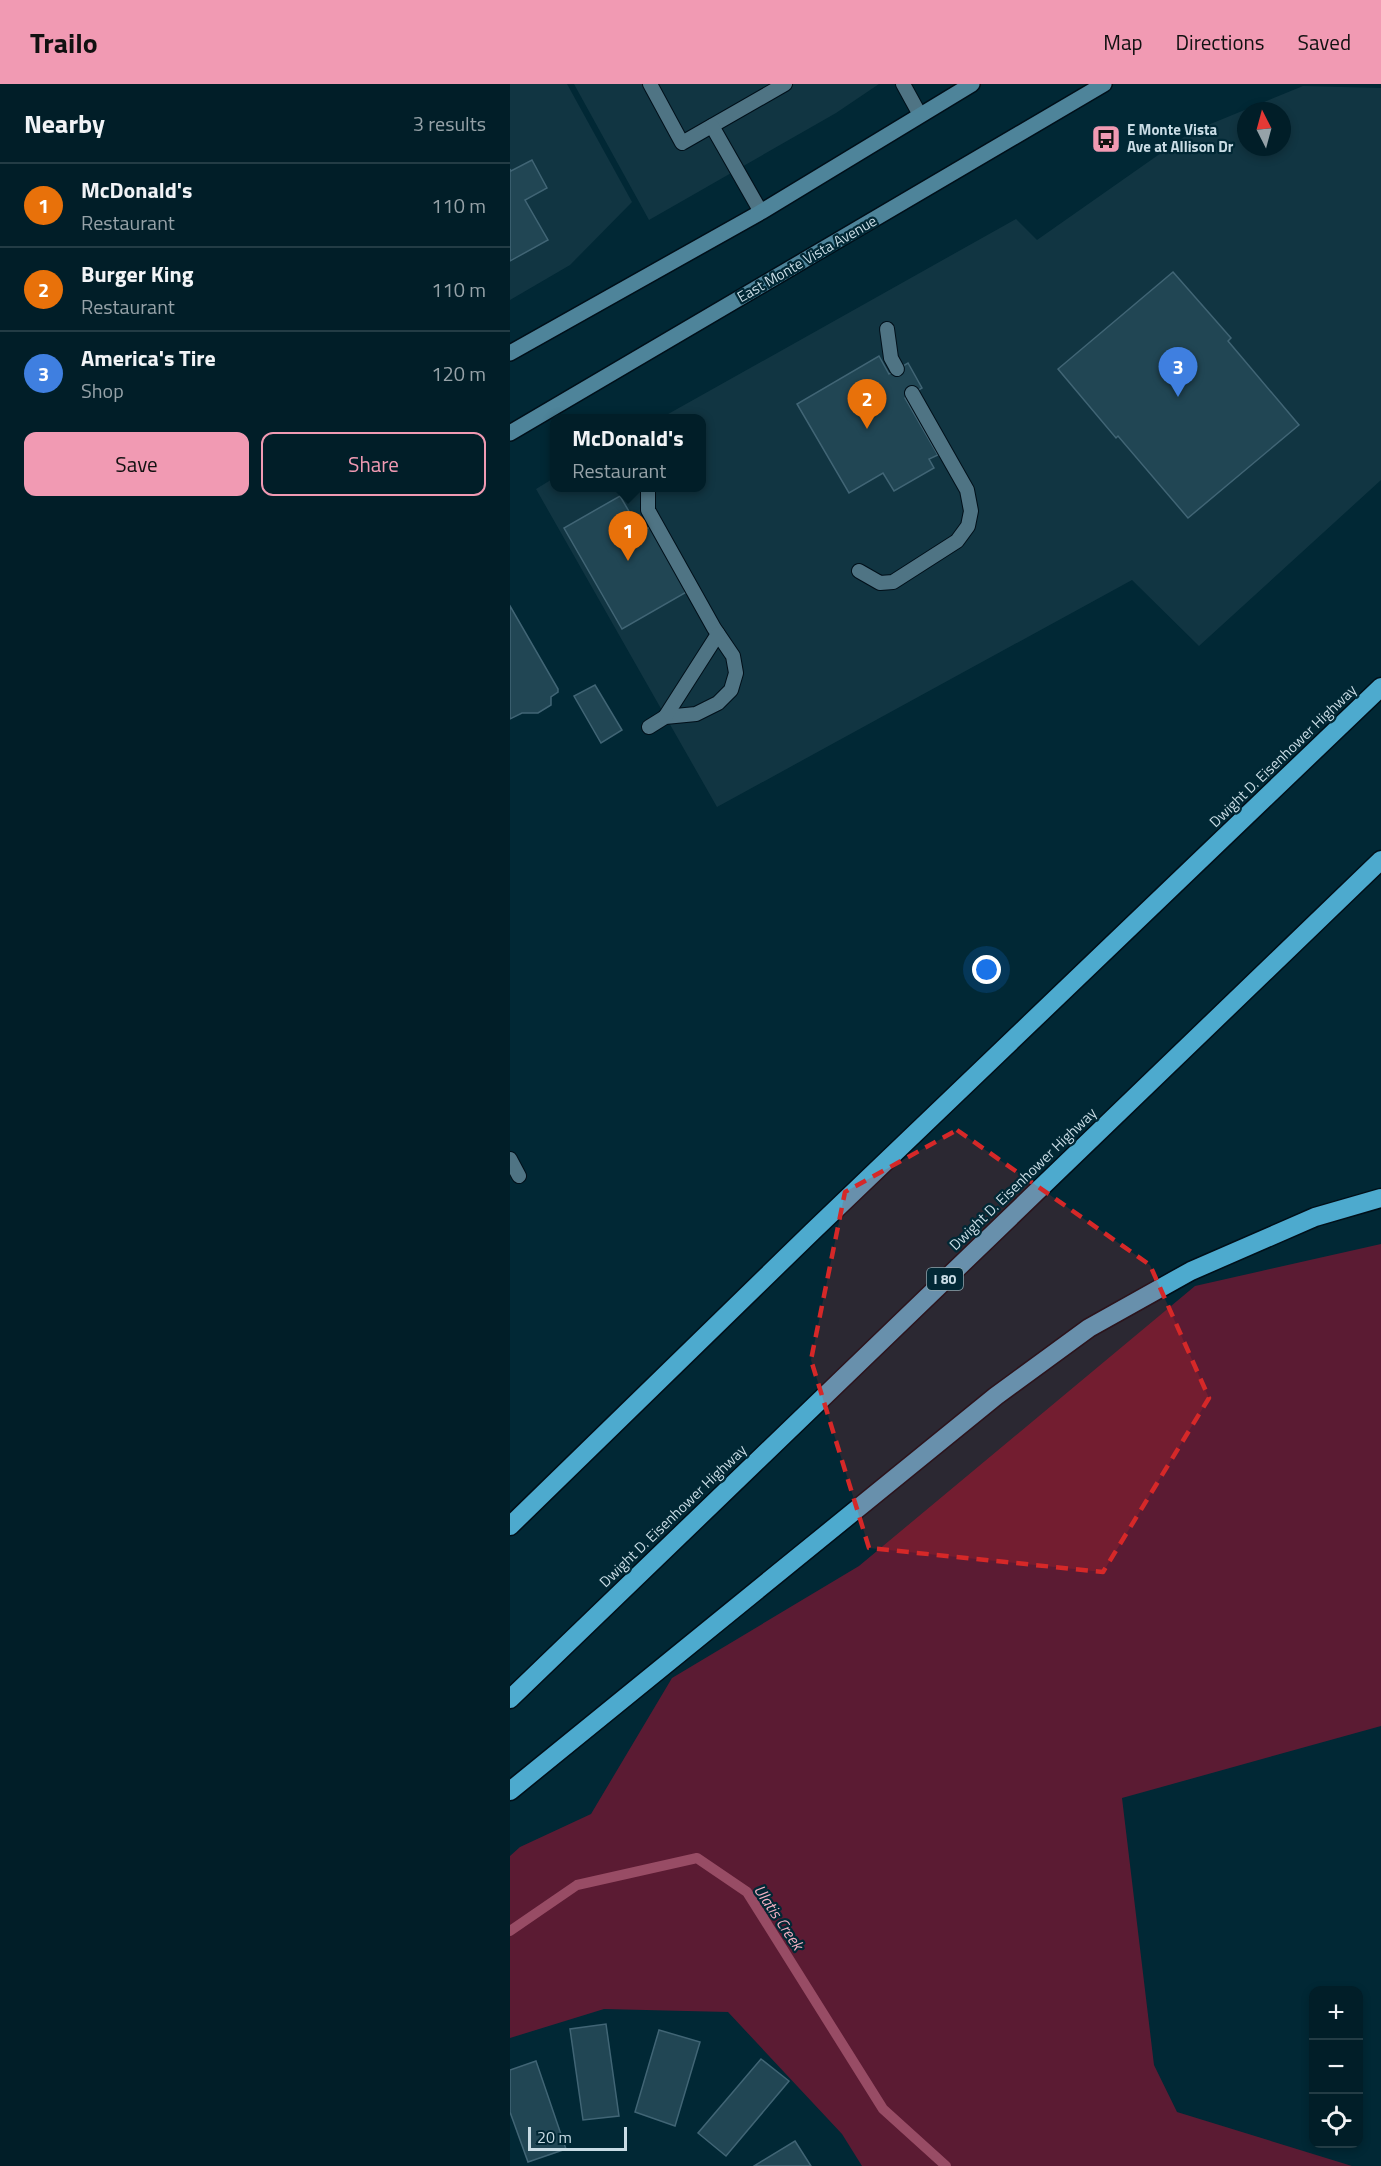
<!DOCTYPE html>
<html lang="en">
<head>
<meta charset="utf-8">
<style>
	body { margin:0; font-family:"Titillium Web",sans-serif; background:#0b2730; color:#f1f3f6 }
	.controls { position:absolute; right:18px; bottom:18px; display:grid; overflow:hidden; border-radius:12px; box-shadow:0 3px 9px #0003 }
	.controls button { width:54px; height:54px; display:grid; place-items:center; padding:0; border:0; border-bottom:2px solid #233c45; background:#011e28; color:#f1f3f6; font:30px sans-serif }
	.compass { position:absolute; left:727px; top:18px; width:54px; height:54px; border-radius:50%; background:#011e28; box-shadow:0 3px 9px #0003; rotate:354deg }
	.scale { position:absolute; left:18px; bottom:15px; width:99px; box-sizing:border-box; padding-left:6px; border:3px solid #c9dce5; border-top:0; font-size:16px; line-height:21px; white-space:nowrap; color:#c9dce5; -webkit-text-stroke:4px #012835; paint-order:stroke }
	.you { position:absolute; left:477px; top:886px; width:21px; height:21px; margin:-15px; border:4px solid #fff; border-radius:50%; background:#1a73e8; box-shadow:0 0 0 9px #1a73e833 }
	.badge { display:grid; place-items:center; width:39px; height:39px; border-radius:50%; background:#f19ab3; color:#fff; font-size:20px; font-weight:700 }
	.pin { position:absolute; translate:-50% -50px; filter:drop-shadow(0 2px 3px #0008) }
	.pin::after { content:''; position:absolute; top:32px; width:21px; height:18px; background:inherit; clip-path:polygon(0 0,100% 0,50% 100%) }
	.popup { position:absolute; left:40px; top:330px; width:156px; height:78px; box-sizing:border-box; display:grid; place-content:center; border-radius:12px; background:#011e28; filter:drop-shadow(0 2px 4px #0005); font-size:20px; white-space:nowrap; color:#96a2a8 }
	.popup b { font-size:22px; color:#f1f3f6 }
	.popup::after { content:''; position:absolute; left:50%; top:100%; margin-left:-12px; border:12px solid transparent; border-top-color:#011e28 }
	.list { margin:0; padding:0; list-style:none }
	h2 { display:flex; justify-content:space-between; align-items:center; height:78px; margin:0; padding:0 24px; font-size:26px }
	h2 small { font-size:20px; font-weight:400; color:#96a2a8 }
	.list li { display:grid; grid-template-columns:39px 1fr auto; gap:18px; align-items:center; box-sizing:border-box; height:84px; padding:0 24px; border-top:2px solid #233c45 }
	.list b { display:block; font-size:22px; white-space:nowrap }
	.list p { margin:0; font-size:20px; white-space:nowrap; color:#96a2a8 }
	.list em { font-size:20px; font-style:normal; color:#96a2a8 }
	.actions { display:flex; gap:12px; padding:18px 24px }
	.actions a { flex:1; padding:14px 0; border:2px solid #f19ab3; border-radius:12px; text-align:center; font-size:21px; color:#f19ab3 }
	.actions .main { background:#f19ab3; color:#111 }
	.icon { flex:none; width:33px; height:33px; fill:none; stroke:currentColor; stroke-width:2; stroke-linecap:round; stroke-linejoin:round }
	.map { position:relative; flex:none; width:871px; height:2082px; overflow:hidden }
	header { display:flex; align-items:center; gap:36px; box-sizing:border-box; height:84px; padding:0 30px; background:#f19ab3; color:#111 }
	header strong { font-size:28px }
	nav { display:flex; gap:33px; margin-inline-start:auto; font-size:21px }
	main { display:flex }
	aside { flex:1; background:#011e28 }
	.map>svg:first-child { display:block }
	.built { fill:#113542; fill-rule:evenodd }
	.green { fill:#5b1b33 }
	.lines { fill:none; stroke-linecap:round; stroke-linejoin:round }
	.stream { stroke:#984c65; stroke-width:10 }
	.building { fill:#214654; stroke:#416575; stroke-width:1.5 }
	.service-casing { stroke:#000f19; stroke-width:16 }
	.secondary-casing { stroke:#000f19; stroke-width:18 }
	.motorway-casing { stroke:#000f19; stroke-width:21 }
	.service { stroke:#4f7484; stroke-width:14 }
	.secondary { stroke:#4e849a; stroke-width:15 }
	.motorway { stroke:#4daace; stroke-width:18 }
	.marked { fill:#d62828; fill-opacity:0.2; stroke:#d62828; stroke-width:4.5; stroke-dasharray:12 8; stroke-linejoin:round }
	.labels { text-anchor:middle; stroke-width:4.5; stroke-linejoin:round; paint-order:stroke }
	.shield { fill:#012835; stroke:#8da6b0; stroke-width:1.5 }
	.shield-label { font-size:14px; font-weight:bold; fill:#c9dce5 }
	.poi-label { font-size:15px; font-weight:bold; fill:#c9dce5; stroke:#012835; text-anchor:start }
	.street-label { font-size:15px; fill:#c9dce5; stroke:#012835 }
	.water-label { font-size:16px; font-style:italic; fill:#f4b1c3; stroke:#012835 }
</style>
</head>
<body>
<header>
<strong>Trailo</strong>
<nav><a>Map</a><a>Directions</a><a>Saved</a></nav>
</header>
<main>
<aside>
<h2>Nearby<small>3 results</small></h2>
<ul class="list">
<li><span class="badge" style="background:#e8710a">1</span><div><b>McDonald's</b><p>Restaurant</p></div><em>110 m</em></li>
<li><span class="badge" style="background:#e8710a">2</span><div><b>Burger King</b><p>Restaurant</p></div><em>110 m</em></li>
<li><span class="badge" style="background:#3f7fe0">3</span><div><b>America's Tire</b><p>Shop</p></div><em>120 m</em></li>
</ul>
<div class="actions"><a class="main">Save</a><a>Share</a></div>
</aside>
<div class="map">
<svg width="871" height="2082" viewBox="0 0 871 2082">
	<rect width="100%" height="100%" fill="#012835"/>
	<g class="built">
		<polygon points="0,0 57,0 122,118 60,181 0,216"/>
		<polygon points="64,0 369,0 326,29 139,136"/>
		<path d="M793,2l78,2v392l-182,166 -67,-66 -415,227 -181,-318 18,-11 1,10h147v-70h-41l355,-199 21,21 154,-108zM736,27h36v36h-36z"/>
	</g>
	<polygon class="green" points="871,1160 871,1642 612,1714 644,1981 667,2028 842,2082 352,2082 332,2050 218,1928 94,1925 0,1954 0,1772 10,1763 81,1730 162,1594 349,1482 685,1202"/>
	<g class="lines">
		<polyline class="stream" points="0,1847 67,1801 187,1774 237,1808 373,2025 436,2082"/>
	</g>
	<g class="building">
		<polygon points="22,76 37,104 15,116 38,156 0,177 0,85 1,87"/>
		<polygon points="663,188 721,254 718,257 789,341 678,434 608,352 606,354 548,285"/>
		<polygon points="369,272 379,290 398,279 412,304 395,314 428,371 419,375 424,384 384,407 373,389 339,409 287,320"/>
		<polygon points="110,412 131,448 143,441 180,506 112,545 54,444"/>
		<polygon points="0,522 48,605 48,608 41,613 41,621 28,629 12,629 0,635"/>
		<polygon points="85,601 112,646 91,659 64,612"/>
		<polygon points="96,1940 109,2032 73,2036 60,1945"/>
		<polygon points="149,1946 190,1958 165,2042 125,2028"/>
		<polygon points="251,1975 279,1997 216,2072 188,2049"/>
		<polygon points="26,1977 56,2065 18,2078 0,2028 0,1986"/>
		<polygon points="285,2057 301,2082 244,2082"/>
	</g>
	<g class="lines">
		<g class="service-casing">
			<g id="service">
				<polyline points="140,0 172,59 275,0"/>
				<polyline points="393,0 410,31"/>
				<polyline points="202,42 251,128"/>
				<polyline points="377,245 381,274 387,285"/>
				<polyline points="138,404 138,426 204,544 223,572 226,589 221,606 208,619 186,630 155,633 139,643"/>
				<polyline points="349,487 370,499 383,498 447,457 458,442 461,427 457,406 402,309"/>
				<polyline points="155,633 208,550"/>
				<polyline points="0,1075 9,1092"/>
			</g>
		</g>
		<g class="secondary-casing">
			<g id="secondary">
				<polyline points="0,269 251,128 462,0"/>
				<polyline points="0,349 594,0"/>
			</g>
		</g>
		<g class="motorway-casing">
			<g id="motorway">
				<polyline points="0,1442 302,1148 871,603"/>
				<polyline points="0,1615 871,776"/>
				<polyline points="0,1707 486,1312 579,1244 681,1187 805,1133 871,1114"/>
			</g>
		</g>
		<use href="#service" class="service"/>
		<use href="#secondary" class="secondary"/>
		<use href="#motorway" class="motorway"/>
	</g>
	<path class="marked" d="M447,1046l193,135 59,133 -106,174 -234,-24 -58,-188 34,-168z"/>
	<defs>
		<g id="bus-square" transform="scale(1.5)"><rect x="-9" y="-9" width="18" height="18" rx="4" fill="#f19ab3" stroke="#012835"/><path d="M-5-6H5V4H4V6H2V4H-2V6H-4V4H-5ZM-3.5-4V0h7V-4ZM-3.5 1.2v1.5H-2V1.2ZM2 1.2v1.5H3.5V1.2Z" fill="#111"/></g>
	</defs>
	<g fill-rule="evenodd">
		<use href="#bus-square" x="596" y="55"/>
	</g>
	<g class="labels">
		<rect class="shield" x="417" y="1184" width="36" height="22" rx="4.5"/>
		<g class="shield-label">
			<text x="435" y="1200">I 80</text>
		</g>
		<g class="poi-label">
			<text x="617" y="51">E Monte Vista<tspan x="617" dy="17">Ave at Allison Dr</tspan></text>
		</g>
		<g class="street-label">
			<text transform="translate(297 175) rotate(-30)" y="5">East Monte Vista Avenue</text>
			<text transform="translate(773 672) rotate(-44)" y="5">Dwight D. Eisenhower Highway</text>
			<text transform="translate(513 1095) rotate(-44)" y="5">Dwight D. Eisenhower Highway</text>
			<text transform="translate(163 1432) rotate(-44)" y="5">Dwight D. Eisenhower Highway</text>
		</g>
		<g class="water-label">
			<text transform="translate(269 1833) rotate(56)" y="6">Ulatis Creek</text>
		</g>
	</g>
</svg>
<div class="controls">
<button>+</button>
<button>−</button>
<button><svg class="icon" aria-label="locate" viewBox="0 0 24 24"><circle cx="12" cy="12" r="6"/><path d="M12 2v4M12 18v4M2 12h4M18 12h4"/></svg></button>
</div>
<svg class="compass" viewBox="-18 -18 36 36"><path d="M0-13l5 13h-10z" fill="#e53935"/><path d="M0 13l5-13h-10z" fill="#96a2a8"/></svg>
<div class="scale">20 m</div>
<div class="you"></div>
<div class="pin badge" style="left:118px;top:477px;background:#e8710a">1</div>
<div class="popup"><b>McDonald's</b>Restaurant</div>
<div class="pin badge" style="left:357px;top:345px;background:#e8710a">2</div>
<div class="pin badge" style="left:668px;top:313px;background:#3f7fe0">3</div>
</div>
</main>
</body>
</html>
